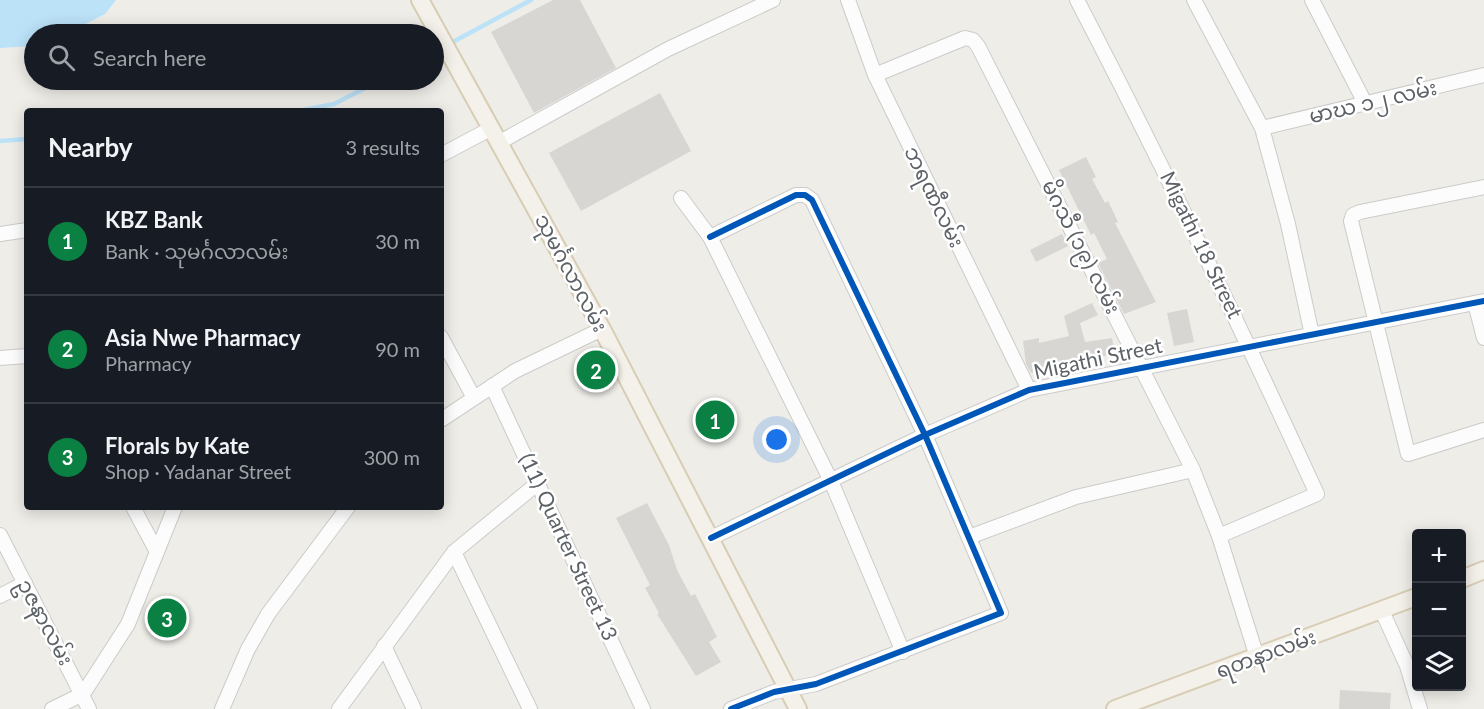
<!DOCTYPE html>
<html lang="en">
<head>
<meta charset="utf-8">
<style>
	body { margin:0; font-family:Lato,"Noto Sans Myanmar",sans-serif; background:#242831; color:#f1f3f6 }
	.controls { position:absolute; right:18px; bottom:18px; display:grid; overflow:hidden; border-radius:6px; box-shadow:0 3px 15px #0003 }
	.controls button { width:54px; height:54px; display:grid; place-items:center; padding:0; border:0; border-bottom:2px solid #363941; background:#171b24; color:#f1f3f6; font:30px sans-serif }
	.you { position:absolute; left:777px; top:440px; width:21px; height:21px; margin:-15px; border:4px solid #fff; border-radius:50%; background:#1a73e8; box-shadow:0 0 0 9px #1a73e833 }
	.badge { display:grid; place-items:center; width:39px; height:39px; border-radius:50%; background:#0b8043; color:#fff; font-size:20px; font-weight:700 }
	.pin { position:absolute; translate:-50% -50%; border:3px solid #fff; box-shadow:0 2px 6px #0006 }
	.list { margin:0; padding:0; list-style:none }
	h2 { display:flex; justify-content:space-between; align-items:center; height:78px; margin:0; padding:0 24px; font-size:26px }
	h2 small { font-size:20px; font-weight:400; color:#9ea1a6 }
	.list li { display:grid; grid-template-columns:39px 1fr auto; gap:18px; align-items:center; box-sizing:border-box; height:108px; padding:0 24px; border-top:2px solid #363941 }
	.list b { display:block; font-size:22px; white-space:nowrap }
	.list p { margin:0; font-size:20px; white-space:nowrap; color:#9ea1a6 }
	.list em { font-size:20px; font-style:normal; color:#9ea1a6 }
	.icon { flex:none; width:33px; height:33px; fill:none; stroke:currentColor; stroke-width:2; stroke-linecap:round; stroke-linejoin:round }
	.map { position:relative; flex:none; width:1484px; height:709px; overflow:hidden }
	.search { position:absolute; background:#171b24; box-shadow:0 3px 15px #0003; left:24px; top:24px; width:420px; height:66px; display:flex; align-items:center; gap:15px; box-sizing:border-box; padding:0 21px; border-radius:33px; color:#9ea1a6; font-size:22px }
	.panel { position:absolute; background:#171b24; box-shadow:0 3px 15px #0003; left:24px; top:108px; width:420px; height:402px; border-radius:6px }
	.map>svg:first-child { display:block }
	.water { fill:#bce2f8 }
	.lines { fill:none; stroke-linecap:round; stroke-linejoin:round }
	.stream { stroke:#bce2f8; stroke-width:4.5 }
	.building { fill:#d8d6d3 }
	.minor-casing { stroke:#cbcbca; stroke-width:16 }
	.major-casing { stroke:#d8cdb4; stroke-width:20 }
	.minor { stroke:#fcfcfc; stroke-width:14 }
	.major { stroke:#f3f1e9; stroke-width:16 }
	.cycleway-casing { stroke:#fff; stroke-width:10 }
	.cycleway { stroke:#0057b8; stroke-width:6 }
	.labels { text-anchor:middle; stroke-width:5; stroke-linejoin:round; paint-order:stroke }
	.street-label { font-size:21px; fill:#5d6267; stroke:#fff }
</style>
</head>
<body>
<div class="map">
<svg width="1484" height="709" viewBox="0 0 1484 709">
	<rect width="100%" height="100%" fill="#eeede8"/>
	<polygon class="water" points="0,0 116,0 105,14 66,34 34,34 34,46 0,48"/>
	<g class="lines">
		<g class="stream">
			<polyline points="449,44 531,0"/>
			<polyline points="299,111 334,104 381,80"/>
			<polyline points="0,141 27,139"/>
		</g>
	</g>
	<g class="building">
		<polygon points="553,0 580,0 616,68 534,113 491,32"/>
		<polygon points="660,93 691,151 581,211 549,153"/>
		<polygon points="1086,157 1096,177 1092,179 1105,203 1108,201 1118,222 1115,223 1156,302 1124,314 1098,263 1107,259 1094,233 1091,235 1059,170"/>
		<polygon points="1062,234 1068,246 1036,262 1030,250"/>
		<polygon points="1092,303 1098,315 1080,323 1085,342 1112,338 1115,354 1090,359 1056,370 1031,373 1026,364 1023,341 1039,338 1039,343 1069,336 1064,316"/>
		<polygon points="1187,309 1194,342 1174,346 1167,313"/>
		<polygon points="729,405 736,418 701,435 695,423"/>
		<polygon points="647,503 669,545 677,570 691,596 695,594 717,637 709,642 721,662 696,676 657,614 659,613 645,588 650,585 616,518"/>
		<polygon points="1340,690 1391,693 1390,709 1339,709"/>
	</g>
	<g class="lines">
		<g class="minor-casing">
			<g id="minor">
				<polyline points="848,0 875,75 1029,390"/>
				<path d="M1077,0c85,163 164,328 240,494l-98,42"/>
				<polyline points="1194,0 1262,128 1288,224 1312,335"/>
				<polyline points="1312,0 1365,103"/>
				<polyline points="875,75 965,38 973,40 978,46 1193,470 1219,536 1257,657"/>
				<polyline points="1262,128 1484,75"/>
				<polyline points="500,142 668,49 773,0"/>
				<polyline points="441,155 492,128"/>
				<polyline points="1484,187 1360,212 1353,215 1351,221 1408,454 1484,430"/>
				<polyline points="681,198 710,237 831,481 903,652"/>
				<polyline points="0,234 27,230"/>
				<polyline points="710,237 796,195 805,195 812,200 925,435 1001,613 816,684 774,692 731,709"/>
				<polyline points="1475,303 1484,338"/>
				<polyline points="441,337 474,398"/>
				<polyline points="0,358 27,356"/>
				<polyline points="492,386 643,709"/>
				<polyline points="441,420 515,371 602,329"/>
				<polyline points="133,507 157,552"/>
				<polyline points="0,535 89,709"/>
				<polyline points="969,537 1076,497 1193,470"/>
				<polyline points="711,538 925,435 1029,390 1484,301"/>
				<polyline points="454,552 530,709"/>
				<polyline points="0,596 25,583"/>
				<polyline points="1382,611 1407,666 1420,709"/>
				<polyline points="384,646 414,709"/>
				<polyline points="52,709 83,694 128,624 175,507"/>
				<polyline points="222,709 248,649 268,614 348,507"/>
				<polyline points="339,709 454,552 538,483"/>
			</g>
		</g>
		<g class="major-casing">
			<g id="major">
				<polyline points="420,0 602,329 798,709"/>
				<polyline points="1462,579 1484,570"/>
				<polyline points="1115,709 1416,597"/>
			</g>
		</g>
		<use href="#minor" class="minor"/>
		<use href="#major" class="major"/>
		<g class="cycleway-casing">
			<g id="cycleway">
				<polyline points="710,237 796,195 805,195 812,200 925,435 1001,613 816,684 774,692 731,709"/>
				<polyline points="711,538 925,435 1029,390 1484,301"/>
			</g>
		</g>
		<use href="#cycleway" class="cycleway"/>
	</g>
	<g class="labels">
		<g class="street-label">
			<text transform="translate(1373 102) rotate(-13)" y="7">မာဃ ၁၂ လမ်း</text>
			<text transform="translate(934 197) rotate(64)" y="7">ဘရဏီလမ်း</text>
			<text transform="translate(1201 245) rotate(64)" y="7">Migathi 18 Street</text>
			<text transform="translate(1081 247) rotate(63)" y="7">မိဂသီ (၁၉) လမ်း</text>
			<text transform="translate(571 273) rotate(62)" y="7">သုမင်္ဂလာလမ်း</text>
			<text transform="translate(1098 359) rotate(-12)" y="7">Migathi Street</text>
			<text transform="translate(568 547) rotate(65)" y="7">(11) Quarter Street 13</text>
			<text transform="translate(45 622) rotate(62)" y="7">ဥဇနာလမ်း</text>
			<text transform="translate(1266 654) rotate(-20)" y="7">ရတနာလမ်း</text>
		</g>
	</g>
</svg>
<div class="controls">
<button>+</button>
<button>−</button>
<button><svg class="icon" aria-label="layers" viewBox="0 0 24 24"><path d="M12 4l9 5-9 5-9-5zM3 14l9 5 9-5"/></svg></button>
</div>
<div class="you"></div>
<div class="pin badge" style="left:715px;top:420px">1</div>
<div class="pin badge" style="left:596px;top:370px">2</div>
<div class="pin badge" style="left:167px;top:618px">3</div>
<div class="search"><svg class="icon" aria-label="search" viewBox="0 0 24 24"><circle cx="10" cy="10" r="6"/><path d="M15 15l6 6"/></svg>Search here</div>
<section class="panel">
<h2>Nearby<small>3 results</small></h2>
<ul class="list">
<li><span class="badge">1</span><div><b>KBZ Bank</b><p>Bank · သုမင်္ဂလာလမ်း</p></div><em>30 m</em></li>
<li><span class="badge">2</span><div><b>Asia Nwe Pharmacy</b><p>Pharmacy</p></div><em>90 m</em></li>
<li><span class="badge">3</span><div><b>Florals by Kate</b><p>Shop · Yadanar Street</p></div><em>300 m</em></li>
</ul>
</section>
</div>
</body>
</html>
